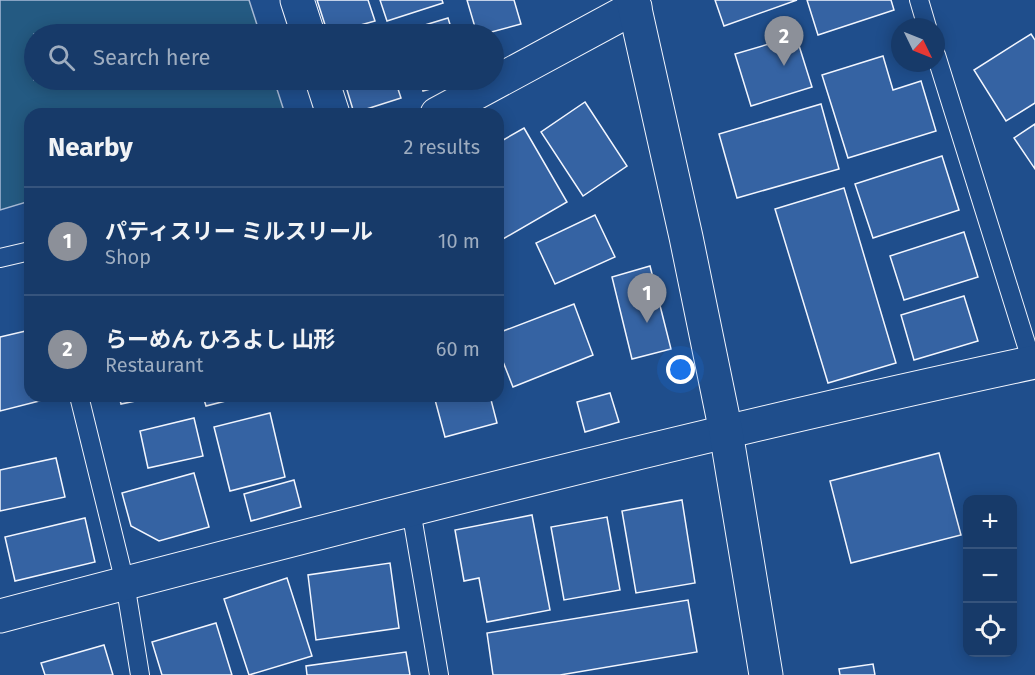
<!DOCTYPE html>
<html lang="en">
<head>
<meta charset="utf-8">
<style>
	body { margin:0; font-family:"Fira Sans","Noto Sans JP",sans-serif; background:#20416f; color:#f1f3f6 }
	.controls { position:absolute; right:18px; bottom:18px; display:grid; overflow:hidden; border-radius:12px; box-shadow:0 3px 15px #0003 }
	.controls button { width:54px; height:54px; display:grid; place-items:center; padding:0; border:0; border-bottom:2px solid #36547d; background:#173a69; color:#f1f3f6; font:30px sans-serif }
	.compass { position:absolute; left:891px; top:18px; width:54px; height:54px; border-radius:50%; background:#173a69; box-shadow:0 3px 15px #0003; rotate:133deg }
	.you { position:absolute; left:681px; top:370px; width:21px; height:21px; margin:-15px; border:4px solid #fff; border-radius:50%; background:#1a73e8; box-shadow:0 0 0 9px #1a73e833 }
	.badge { display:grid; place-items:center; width:39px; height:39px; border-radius:50%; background:#8c9099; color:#fff; font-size:20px; font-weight:700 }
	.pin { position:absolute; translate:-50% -50px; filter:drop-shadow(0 2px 3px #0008) }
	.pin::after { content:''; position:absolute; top:32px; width:21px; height:18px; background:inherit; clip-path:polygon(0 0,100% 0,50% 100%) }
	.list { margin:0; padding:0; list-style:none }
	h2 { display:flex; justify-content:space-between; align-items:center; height:78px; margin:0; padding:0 24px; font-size:26px }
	h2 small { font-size:20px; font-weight:400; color:#9eadc0 }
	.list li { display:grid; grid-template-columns:39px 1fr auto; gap:18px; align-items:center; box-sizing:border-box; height:108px; padding:0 24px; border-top:2px solid #36547d }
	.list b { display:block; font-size:22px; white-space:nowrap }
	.list p { margin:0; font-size:20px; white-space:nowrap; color:#9eadc0 }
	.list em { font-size:20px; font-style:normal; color:#9eadc0 }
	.icon { flex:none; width:33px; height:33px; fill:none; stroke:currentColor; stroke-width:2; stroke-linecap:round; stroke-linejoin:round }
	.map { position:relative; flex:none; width:1035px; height:675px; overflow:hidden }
	.search { position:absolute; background:#173a69; box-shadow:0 3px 15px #0003; left:24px; top:24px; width:480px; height:66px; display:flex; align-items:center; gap:15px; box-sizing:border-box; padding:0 21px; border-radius:33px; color:#9eadc0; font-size:22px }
	.panel { position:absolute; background:#173a69; box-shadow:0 3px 15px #0003; left:24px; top:108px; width:480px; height:294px; border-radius:18px }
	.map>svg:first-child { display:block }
	.green { fill:#245a82; stroke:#a8bbd7; stroke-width:1.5 }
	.building { fill:#3563a3; stroke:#f2f6ff; stroke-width:1.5 }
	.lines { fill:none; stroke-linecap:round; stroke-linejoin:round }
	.lane-casing { stroke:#f2f6ff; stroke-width:20 }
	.street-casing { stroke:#f2f6ff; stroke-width:35 }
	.secondary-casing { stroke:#f2f6ff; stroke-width:35 }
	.lane { stroke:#1f4e8c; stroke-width:18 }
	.street { stroke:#1f4e8c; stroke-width:33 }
	.secondary { stroke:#1f4e8c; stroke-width:33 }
</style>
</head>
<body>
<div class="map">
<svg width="1035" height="675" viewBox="0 0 1035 675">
	<rect width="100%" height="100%" fill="#1f4e8c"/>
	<polygon class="green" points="0,0 249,0 260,34 34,34 34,80 274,80 285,114 30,114 30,201 0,210"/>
	<g class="building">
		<polygon points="317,0 368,0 375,21 328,34"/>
		<polygon points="380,0 442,0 443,3 387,21"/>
		<polygon points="467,0 514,0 521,24 484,34 477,34"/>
		<polygon points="715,0 797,0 724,26"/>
		<polygon points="807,0 891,0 894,10 818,35"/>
		<polygon points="448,18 453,34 406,34 405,31"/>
		<polygon points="1031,34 1035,40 1035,103 1006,121 974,70"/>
		<polygon points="796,36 812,87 751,106 735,54"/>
		<polygon points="883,56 893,90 921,81 936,131 848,158 822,75"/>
		<polygon points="344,80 395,80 401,98 354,113"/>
		<polygon points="420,80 462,80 423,91"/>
		<polygon points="585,102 627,166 583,196 541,132"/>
		<polygon points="821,104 839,169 737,198 719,134"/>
		<polygon points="1035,124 1035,169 1014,138"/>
		<polygon points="524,128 567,202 503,239 498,231 498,143"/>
		<polygon points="942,156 959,210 873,238 855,184"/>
		<polygon points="844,188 896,363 828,383 775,209"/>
		<polygon points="595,215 615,257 555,284 536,243"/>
		<polygon points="964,232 978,277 904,300 890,256"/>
		<polygon points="650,266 671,349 632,359 612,277"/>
		<polygon points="964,296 978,341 914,360 901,315"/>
		<polygon points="574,304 593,355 513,387 498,349 498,333"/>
		<polygon points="30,330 30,396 55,397 0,411 0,337"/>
		<polygon points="610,393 619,422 585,432 577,402"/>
		<polygon points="119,396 159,396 121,404"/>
		<polygon points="203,396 245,396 206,406"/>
		<polygon points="434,396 490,396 497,423 445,437"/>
		<polygon points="270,413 285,477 230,491 214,427"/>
		<polygon points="194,418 203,456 148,468 140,431"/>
		<polygon points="939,453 961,535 851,563 830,481"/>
		<polygon points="56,458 65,497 0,511 0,470"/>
		<polygon points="194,473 209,527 159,541 131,526 122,493"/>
		<polygon points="294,480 301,507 251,521 244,494"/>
		<polygon points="682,500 695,583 636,593 622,511"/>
		<polygon points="532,515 550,610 487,622 479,578 464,581 455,530"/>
		<polygon points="607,517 620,590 564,600 551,527"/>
		<polygon points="85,518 95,562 15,581 5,537"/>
		<polygon points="390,563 399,628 316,640 308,575"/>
		<polygon points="287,578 312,656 249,675 224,599"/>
		<polygon points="688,600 697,652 560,675 493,675 487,633"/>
		<polygon points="216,623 232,675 162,675 152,642"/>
		<polygon points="104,645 113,675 45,675 41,663"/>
		<polygon points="406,652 410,675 307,675 306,666"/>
		<polygon points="873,664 875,675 840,675 839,669"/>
	</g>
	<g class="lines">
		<g class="lane-casing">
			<g id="lane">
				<polyline points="919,0 927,27"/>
				<polyline points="936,55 1034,369"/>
				<polyline points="0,258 30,251"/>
				<polyline points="79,396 125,583 140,675"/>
				<polyline points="411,510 439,675"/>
			</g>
		</g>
		<g class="street-casing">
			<g id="street">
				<polyline points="297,0 308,34"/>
				<polyline points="322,80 333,114"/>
				<polyline points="437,114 635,7"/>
				<path d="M0,616c343,-90 688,-180 1035,-254"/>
			</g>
		</g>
		<g class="secondary-casing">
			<polyline id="secondary" points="633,0 686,237 726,432 766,675"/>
		</g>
		<use href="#lane" class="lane"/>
		<use href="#street" class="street"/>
		<use href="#secondary" class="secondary"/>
	</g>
</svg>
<div class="controls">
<button>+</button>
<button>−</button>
<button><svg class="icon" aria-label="locate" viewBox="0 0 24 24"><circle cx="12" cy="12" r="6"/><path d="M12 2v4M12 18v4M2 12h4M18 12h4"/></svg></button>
</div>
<svg class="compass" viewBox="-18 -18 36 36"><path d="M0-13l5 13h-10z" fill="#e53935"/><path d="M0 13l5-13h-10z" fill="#9eadc0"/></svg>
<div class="you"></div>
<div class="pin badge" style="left:647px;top:323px">1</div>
<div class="pin badge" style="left:784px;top:66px">2</div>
<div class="search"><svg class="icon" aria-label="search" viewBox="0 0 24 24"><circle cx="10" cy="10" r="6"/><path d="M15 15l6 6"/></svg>Search here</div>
<section class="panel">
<h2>Nearby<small>2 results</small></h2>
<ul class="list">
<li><span class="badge">1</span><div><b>パティスリー ミルスリール</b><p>Shop</p></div><em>10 m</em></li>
<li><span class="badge">2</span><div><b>らーめん ひろよし 山形</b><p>Restaurant</p></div><em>60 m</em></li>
</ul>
</section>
</div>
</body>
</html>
